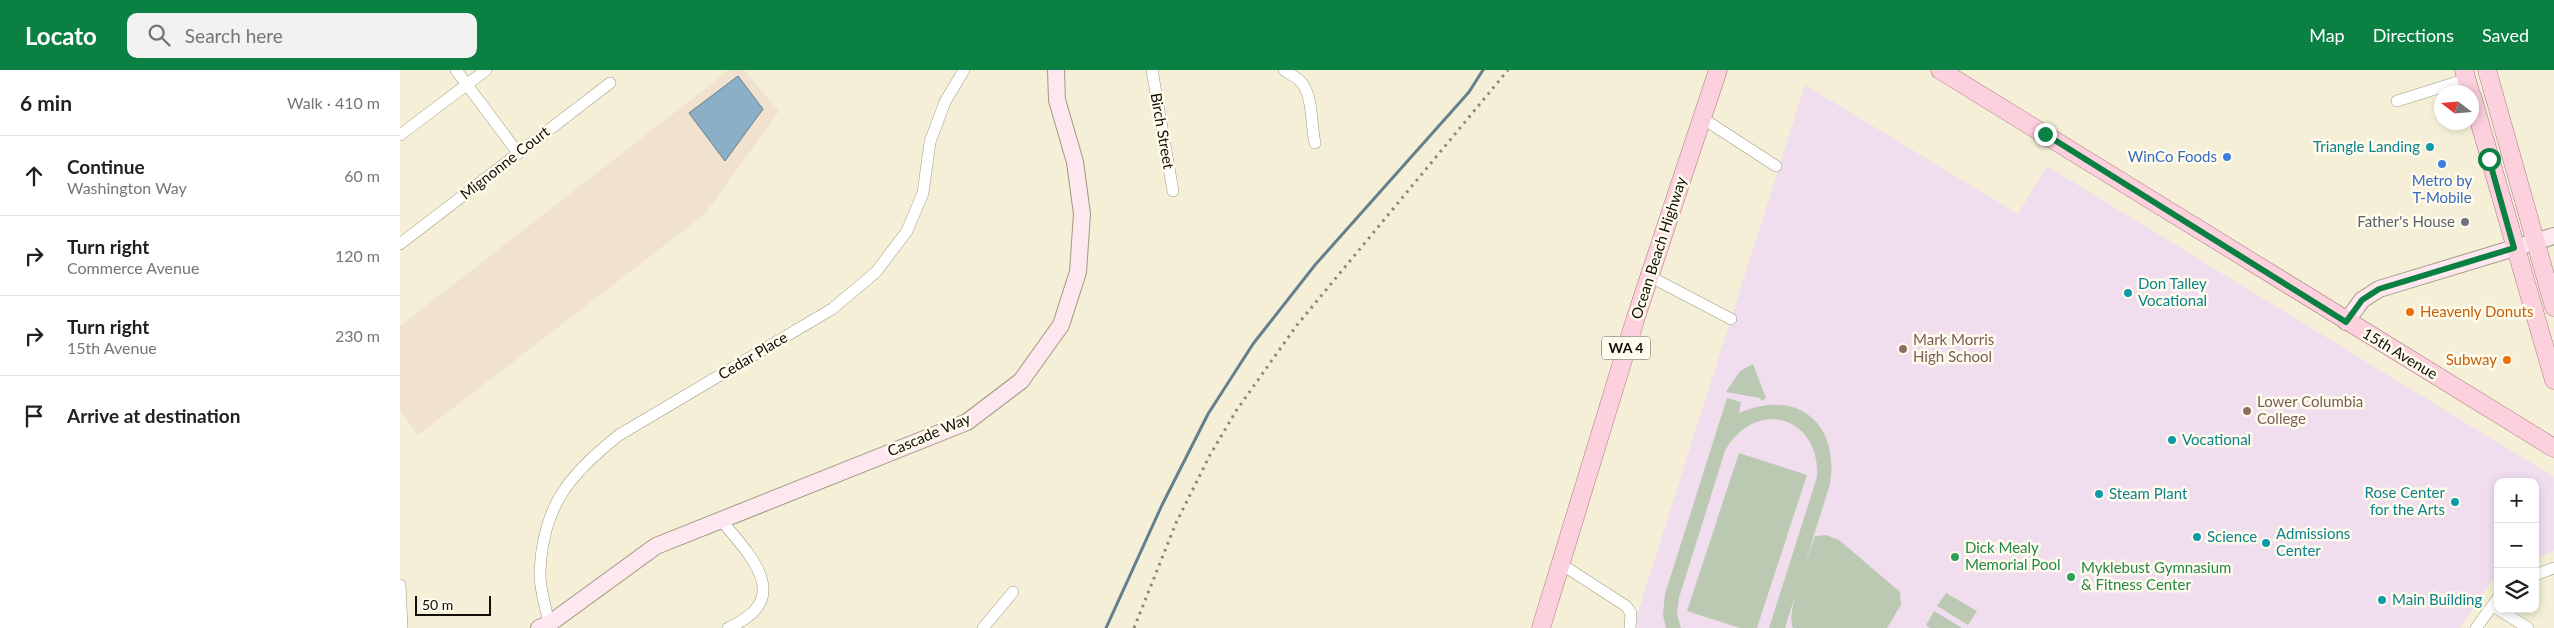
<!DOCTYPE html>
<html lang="en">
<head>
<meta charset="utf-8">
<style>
	body { margin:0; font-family:Lato,sans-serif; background:#f2f2f2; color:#202124 }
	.controls { position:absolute; right:15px; bottom:15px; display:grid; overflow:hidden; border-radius:10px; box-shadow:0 2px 8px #0003 }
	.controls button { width:45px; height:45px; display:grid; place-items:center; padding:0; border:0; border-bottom:1px solid #e0e0e0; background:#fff; color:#202124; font:25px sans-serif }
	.compass { position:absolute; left:2034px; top:15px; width:45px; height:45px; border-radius:50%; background:#fff; box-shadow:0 2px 8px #0003; rotate:286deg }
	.scale { position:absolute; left:15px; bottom:12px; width:76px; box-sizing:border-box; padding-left:5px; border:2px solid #100e06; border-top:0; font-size:14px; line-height:18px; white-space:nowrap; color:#100e06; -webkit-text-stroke:4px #fffced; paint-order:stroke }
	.stop { position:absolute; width:15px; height:15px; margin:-11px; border:4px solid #0b8043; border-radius:50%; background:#fff }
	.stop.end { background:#0b8043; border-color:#fff; box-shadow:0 1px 5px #0008 }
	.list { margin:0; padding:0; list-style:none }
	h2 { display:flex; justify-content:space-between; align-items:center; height:65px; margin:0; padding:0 20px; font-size:21px }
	h2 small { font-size:16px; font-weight:400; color:#757577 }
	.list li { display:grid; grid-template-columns:32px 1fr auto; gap:15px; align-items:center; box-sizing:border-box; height:80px; padding:0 20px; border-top:1px solid #e0e0e0 }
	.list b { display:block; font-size:19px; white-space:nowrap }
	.list p { margin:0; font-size:16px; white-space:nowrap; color:#757577 }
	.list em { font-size:16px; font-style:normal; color:#757577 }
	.icon { flex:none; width:28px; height:28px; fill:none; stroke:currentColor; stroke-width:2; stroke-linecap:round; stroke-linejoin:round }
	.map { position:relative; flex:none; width:2154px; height:558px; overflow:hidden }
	header { display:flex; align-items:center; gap:30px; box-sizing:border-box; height:70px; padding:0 25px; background:#0b8043; color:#fff }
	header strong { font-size:24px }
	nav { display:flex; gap:28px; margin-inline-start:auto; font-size:18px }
	.search { width:350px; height:45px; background:#f2f2f2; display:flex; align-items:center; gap:12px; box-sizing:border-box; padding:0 18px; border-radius:10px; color:#757577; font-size:19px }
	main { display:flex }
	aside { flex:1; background:#fff }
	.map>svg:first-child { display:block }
	.industrial { fill:#f1e2cf }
	.education { fill:#f0deef }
	.green { fill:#bcc9b2 }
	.water { fill:#8aafc7; stroke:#657f8d }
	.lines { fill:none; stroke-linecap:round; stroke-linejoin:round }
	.stream { stroke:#657f8d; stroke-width:3 }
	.street-casing { stroke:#9e9a83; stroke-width:12 }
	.secondary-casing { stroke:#9e9a83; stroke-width:18 }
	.primary-casing { stroke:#a97783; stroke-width:19 }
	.street { stroke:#fff; stroke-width:11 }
	.secondary { stroke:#fee7ee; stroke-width:16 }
	.primary { stroke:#fdd0dd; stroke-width:18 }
	.rail { stroke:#8b8776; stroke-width:3; stroke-dasharray:2.5 5; stroke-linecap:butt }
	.route { stroke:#0b8043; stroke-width:6 }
	.culture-dot { fill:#0f9aa8; stroke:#fffced; stroke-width:2 }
	.shop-dot { fill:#3f7fe0; stroke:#fffced; stroke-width:2 }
	.worship-dot { fill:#6b7280; stroke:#fffced; stroke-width:2 }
	.food-dot { fill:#e8710a; stroke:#fffced; stroke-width:2 }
	.education-dot { fill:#8d6e63; stroke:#fffced; stroke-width:2 }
	.leisure-dot { fill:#2e9e5b; stroke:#fffced; stroke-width:2 }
	.labels { text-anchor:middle; stroke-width:5; stroke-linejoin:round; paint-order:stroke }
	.shield { fill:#fffced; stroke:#58554b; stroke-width:1 }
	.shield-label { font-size:14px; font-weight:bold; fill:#100e06 }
	.street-label { font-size:15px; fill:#100e06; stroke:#fffced }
	.culture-label { font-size:15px; fill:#0d838f; stroke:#fffced; text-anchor:start }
	.shop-label { font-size:15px; fill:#366cbe; stroke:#fffced; text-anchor:end }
	.worship-label { font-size:15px; fill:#5b616d; stroke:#fffced; text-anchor:end }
	.food-label { font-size:15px; fill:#c56008; stroke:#fffced; text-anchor:start }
	.education-label { font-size:15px; fill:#785e54; stroke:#fffced; text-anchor:start }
	.leisure-label { font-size:15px; fill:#27864d; stroke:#fffced; text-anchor:start }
</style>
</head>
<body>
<header>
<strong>Locato</strong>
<div class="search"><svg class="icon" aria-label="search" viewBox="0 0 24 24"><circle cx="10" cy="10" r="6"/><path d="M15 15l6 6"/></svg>Search here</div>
<nav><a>Map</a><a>Directions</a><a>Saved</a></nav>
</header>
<main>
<aside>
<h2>6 min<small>Walk · 410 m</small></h2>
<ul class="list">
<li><svg class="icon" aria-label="ahead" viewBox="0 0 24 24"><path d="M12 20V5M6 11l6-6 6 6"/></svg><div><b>Continue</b><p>Washington Way</p></div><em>60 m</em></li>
<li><svg class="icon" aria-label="right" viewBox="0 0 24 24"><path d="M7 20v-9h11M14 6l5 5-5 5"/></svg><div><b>Turn right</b><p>Commerce Avenue</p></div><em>120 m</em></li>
<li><svg class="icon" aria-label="right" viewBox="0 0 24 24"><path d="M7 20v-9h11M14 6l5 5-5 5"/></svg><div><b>Turn right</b><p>15th Avenue</p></div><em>230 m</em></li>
<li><svg class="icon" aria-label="arrive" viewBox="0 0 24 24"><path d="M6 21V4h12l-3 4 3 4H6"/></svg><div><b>Arrive at destination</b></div></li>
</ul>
</aside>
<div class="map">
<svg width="2154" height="558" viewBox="0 0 2154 558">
	<rect width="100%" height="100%" fill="#f4efd6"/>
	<polygon class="industrial" points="329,0 344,0 379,41 305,144 18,365 0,341 0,256"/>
	<polygon class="education" points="1405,15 1618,144 1647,96 2154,407 2154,481 2135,488 2135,412 2098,412 2098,502 2060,558 1233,558"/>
	<g class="green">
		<polygon points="1353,294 1366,328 1362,331 1360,328 1326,322 1340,301"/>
		<path d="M1327,328l14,4 -2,11c57,-25 101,9 91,71l-45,144h-16l48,-151c4,-61 -62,-80 -92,-26l-46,147 -2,16 4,14h-15l-3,-13 2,-21z"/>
		<polygon points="1339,383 1407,405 1357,558 1340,558 1287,541"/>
		<path d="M1426,465l13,5 61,52 1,13 -14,23h-94c-8,-16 16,-74 22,-92z"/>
		<polygon points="1546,523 1577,541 1568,555 1537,536"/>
		<polygon points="1534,541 1562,558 1530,558 1526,555"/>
	</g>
	<polygon class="water" points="338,6 363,39 325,91 289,43"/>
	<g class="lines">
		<polyline class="stream" points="706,558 762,435 808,344 853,274 915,195 1069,22 1083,0"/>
		<g class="street-casing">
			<g id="street">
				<polyline points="56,0 118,83"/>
				<polyline points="752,0 773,121"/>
				<path d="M884,0c5,4 13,7 17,12 12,13 10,44 14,61"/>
				<polyline points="1997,31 2067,9"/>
				<polyline points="1302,48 1376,96"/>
				<polyline points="0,65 86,0"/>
				<polyline points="0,174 210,13"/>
				<polyline points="1249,206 1331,249"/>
				<path d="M320,449c31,37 75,80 8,109"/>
				<polyline points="1161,494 1226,536 1231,543 1230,558"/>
				<polyline points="2135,505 2154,498"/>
				<polyline points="0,515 2,558"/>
				<polyline points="2098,539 2128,558"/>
				<path d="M149,554c-3,-17 -10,-36 -9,-53 3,-66 30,-97 79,-136l213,-126 44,-37 31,-41 16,-38 7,-51 15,-40 19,-32"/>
				<polyline points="583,558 613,522"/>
				<polyline points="2076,558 2098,528"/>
			</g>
		</g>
		<g class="secondary-casing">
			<g id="secondary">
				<polyline points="1946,252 1962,230 1979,219 2154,166"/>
				<polyline points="139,558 149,554 256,476 567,352 621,311 661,255 678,202 682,144 675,92 657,30 656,0"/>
			</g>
		</g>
		<g class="primary-casing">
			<g id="primary">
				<polyline points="1540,0 2154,378"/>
				<polyline points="2064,0 2070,22"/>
				<polyline points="2087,0 2154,237"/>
				<polyline points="2072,26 2154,310"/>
				<polyline points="1141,558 1236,247 1318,0"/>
			</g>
		</g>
		<use href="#street" class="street"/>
		<use href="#secondary" class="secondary"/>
		<use href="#primary" class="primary"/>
		<polyline class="rail" points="734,558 776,453 810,385 836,341 897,255 1108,0"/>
	</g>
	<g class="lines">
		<polyline class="route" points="1645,64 1946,252 1962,230 1979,219 2114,178 2089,89"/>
	</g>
	<g class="culture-dot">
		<circle cx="2030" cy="77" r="5"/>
		<circle cx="1728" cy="223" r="5"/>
		<circle cx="1772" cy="370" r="5"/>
		<circle cx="1699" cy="424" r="5"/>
		<circle cx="2055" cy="432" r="5"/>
		<circle cx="1797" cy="467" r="5"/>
		<circle cx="1866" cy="473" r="5"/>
		<circle cx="1982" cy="530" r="5"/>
	</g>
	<g class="shop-dot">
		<circle cx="1827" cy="87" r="5"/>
		<circle cx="2042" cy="94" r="5"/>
	</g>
	<circle class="worship-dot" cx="2065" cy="152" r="5"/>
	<g class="food-dot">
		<circle cx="2010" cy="242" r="5"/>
		<circle cx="2107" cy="290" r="5"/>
	</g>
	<g class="education-dot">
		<circle cx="1503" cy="279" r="5"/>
		<circle cx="1847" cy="341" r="5"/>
	</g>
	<g class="leisure-dot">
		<circle cx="1555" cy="487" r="5"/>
		<circle cx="1671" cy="507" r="5"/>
	</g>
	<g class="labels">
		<rect class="shield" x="1202" y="266.5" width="48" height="23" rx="4"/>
		<g class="shield-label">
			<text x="1226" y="283">WA 4</text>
		</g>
		<g class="street-label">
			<text transform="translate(762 61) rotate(80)" y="5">Birch Street</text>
			<text transform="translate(105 93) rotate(-38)" y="5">Mignonne Court</text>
			<text transform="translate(1259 178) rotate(-72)" y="5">Ocean Beach Highway</text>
			<text transform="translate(2000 284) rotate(31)" y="5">15th Avenue</text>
			<text transform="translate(353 286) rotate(-31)" y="5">Cedar Place</text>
			<text transform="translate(529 365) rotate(-23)" y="5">Cascade Way</text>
		</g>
		<g class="culture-label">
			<text x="2020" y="82" text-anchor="end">Triangle Landing</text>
			<text x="1738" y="219">Don Talley<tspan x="1738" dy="17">Vocational</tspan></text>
			<text x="1782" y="375">Vocational</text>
			<text x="2045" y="428" text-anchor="end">Rose Center<tspan x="2045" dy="17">for the Arts</tspan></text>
			<text x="1709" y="429">Steam Plant</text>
			<text x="1876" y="469">Admissions<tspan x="1876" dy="17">Center</tspan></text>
			<text x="1807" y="472">Science</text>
			<text x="1992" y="535">Main Building</text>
		</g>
		<g class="shop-label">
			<text x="1817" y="92">WinCo Foods</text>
			<text x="2042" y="116" text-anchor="middle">Metro by<tspan x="2042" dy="17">T-Mobile</tspan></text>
		</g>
		<g class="worship-label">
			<text x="2055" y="157">Father's House</text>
		</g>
		<g class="food-label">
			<text x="2020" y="247">Heavenly Donuts</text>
			<text x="2097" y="295" text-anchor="end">Subway</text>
		</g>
		<g class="education-label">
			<text x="1513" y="275">Mark Morris<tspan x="1513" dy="17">High School</tspan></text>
			<text x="1857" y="337">Lower Columbia<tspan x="1857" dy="17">College</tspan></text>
		</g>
		<g class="leisure-label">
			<text x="1565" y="483">Dick Mealy<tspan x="1565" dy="17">Memorial Pool</tspan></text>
			<text x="1681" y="503">Myklebust Gymnasium<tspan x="1681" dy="17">&amp; Fitness Center</tspan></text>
		</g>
	</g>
</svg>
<div class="controls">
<button>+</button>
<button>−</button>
<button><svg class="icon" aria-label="layers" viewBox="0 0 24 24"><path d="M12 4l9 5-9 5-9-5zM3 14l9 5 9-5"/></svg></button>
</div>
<svg class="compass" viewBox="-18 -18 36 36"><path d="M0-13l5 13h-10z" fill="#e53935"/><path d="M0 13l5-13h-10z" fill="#757577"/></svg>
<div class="scale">50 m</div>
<div class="stop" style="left:2089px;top:89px"></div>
<div class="stop end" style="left:1645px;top:64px"></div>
</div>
</main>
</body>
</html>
